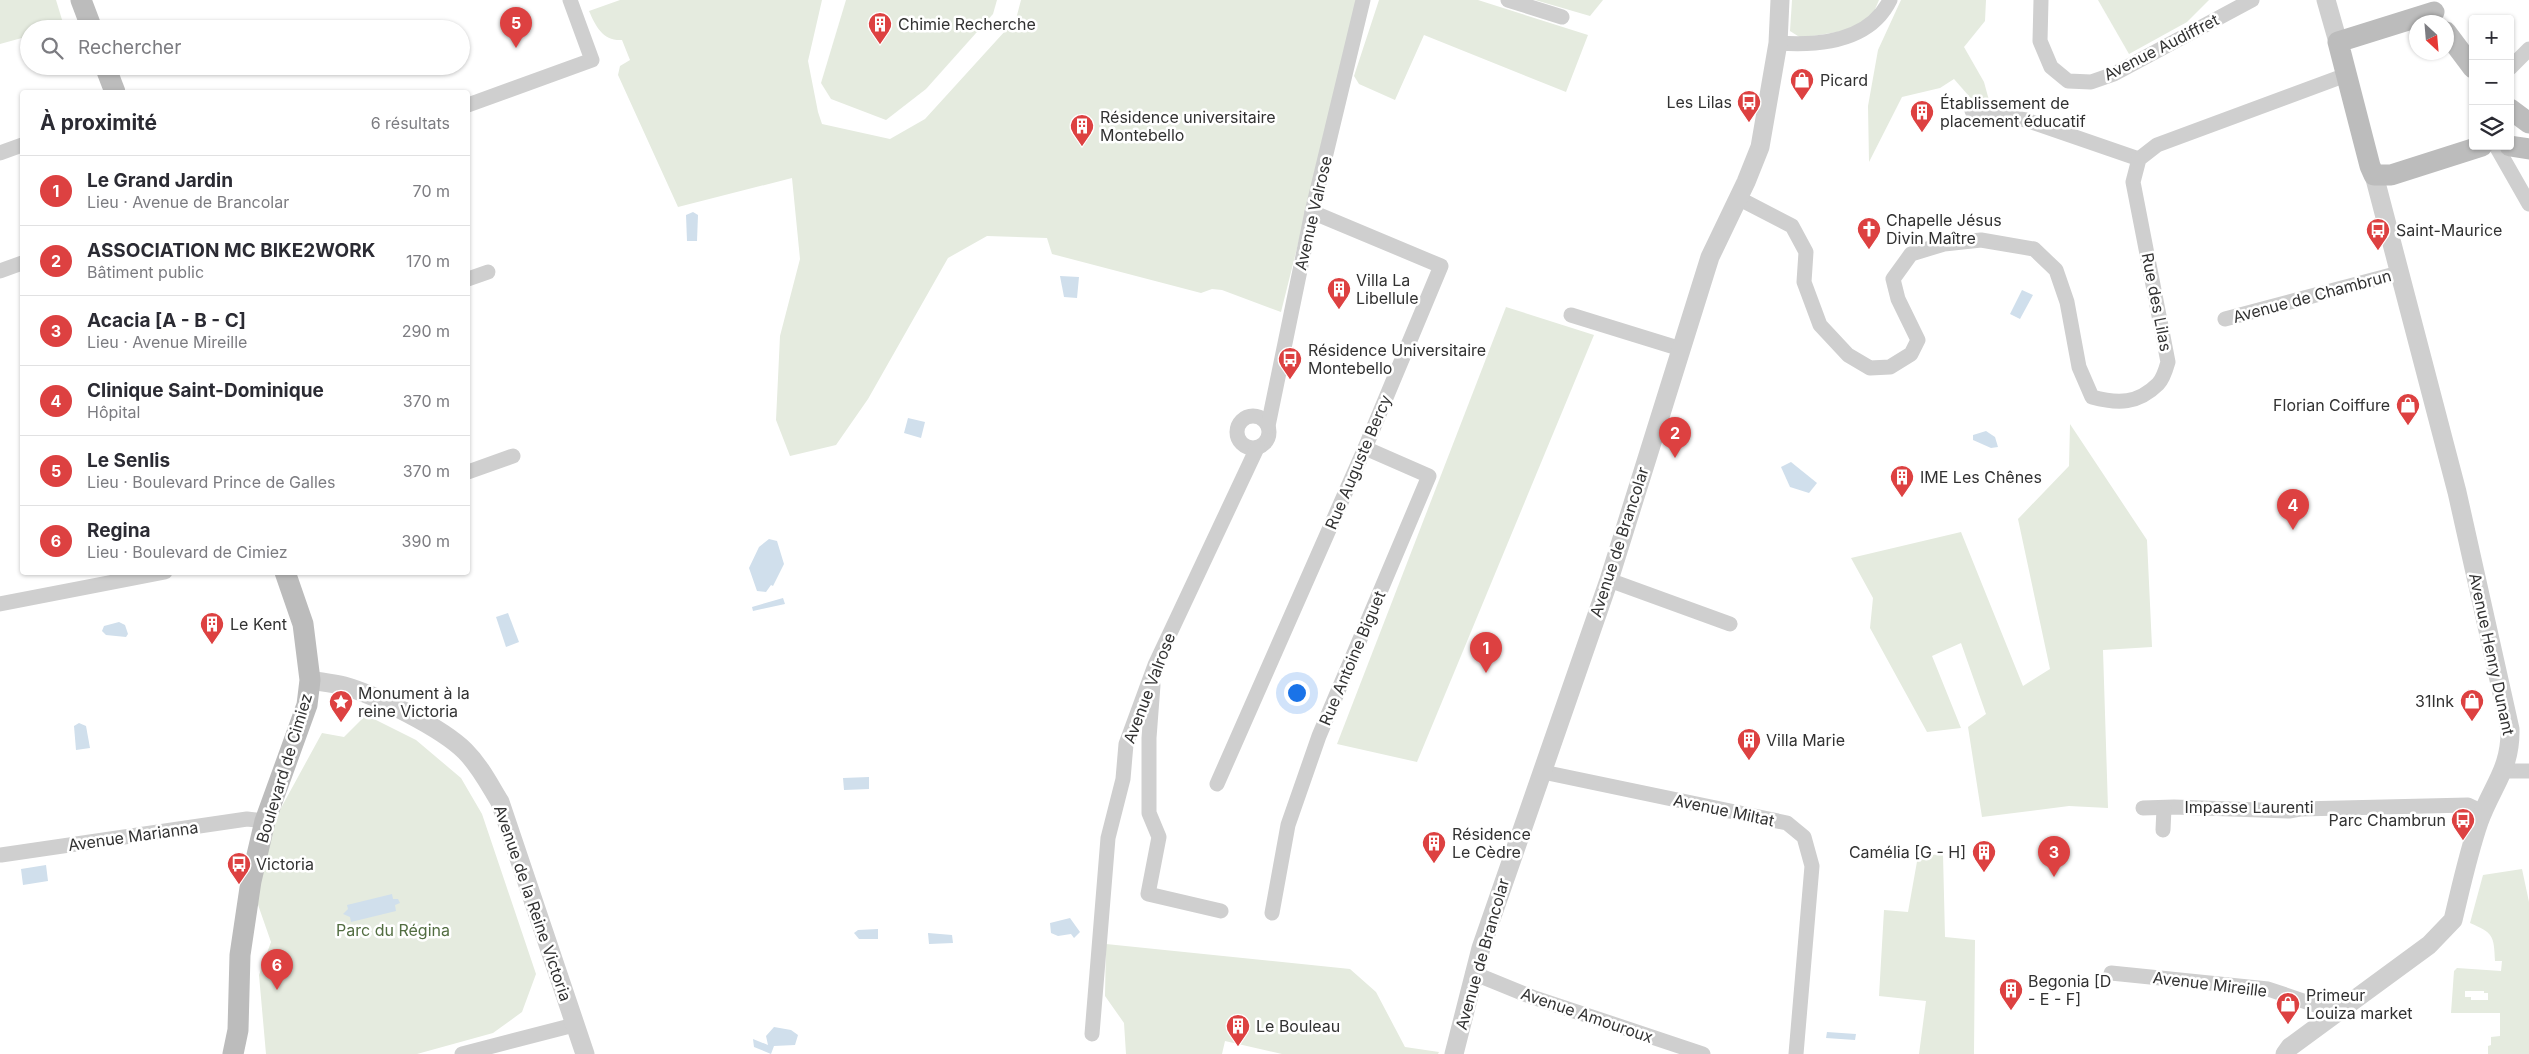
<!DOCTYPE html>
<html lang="fr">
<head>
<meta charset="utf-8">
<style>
	body { margin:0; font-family:Inter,sans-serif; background:#f7f7f7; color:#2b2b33 }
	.controls { position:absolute; right:15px; top:15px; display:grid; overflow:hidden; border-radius:5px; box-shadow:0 1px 4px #0004 }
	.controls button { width:45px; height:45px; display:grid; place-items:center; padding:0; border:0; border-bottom:1px solid #e1e1e2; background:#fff; color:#2b2b33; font:25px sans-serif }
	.compass { position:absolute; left:2409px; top:15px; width:45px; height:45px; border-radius:50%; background:#fff; box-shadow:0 1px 4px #0004; rotate:154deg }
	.you { position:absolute; left:1296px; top:692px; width:18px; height:18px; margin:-12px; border:4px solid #fff; border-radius:50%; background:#1a73e8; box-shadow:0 0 0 8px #1a73e833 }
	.badge { display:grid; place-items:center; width:32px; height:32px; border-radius:50%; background:#dd4141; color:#fff; font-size:16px; font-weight:700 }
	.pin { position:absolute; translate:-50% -41px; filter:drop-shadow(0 1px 2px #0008) }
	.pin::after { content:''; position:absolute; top:26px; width:18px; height:15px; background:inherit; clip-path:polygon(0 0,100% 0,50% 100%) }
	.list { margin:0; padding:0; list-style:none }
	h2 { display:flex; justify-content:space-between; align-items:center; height:65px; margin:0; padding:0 20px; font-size:21px }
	h2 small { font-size:16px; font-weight:400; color:#7c7c81 }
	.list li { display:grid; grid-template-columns:32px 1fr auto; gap:15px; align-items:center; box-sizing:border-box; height:70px; padding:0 20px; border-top:1px solid #e1e1e2 }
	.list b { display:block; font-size:19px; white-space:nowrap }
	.list p { margin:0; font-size:16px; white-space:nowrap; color:#7c7c81 }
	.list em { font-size:16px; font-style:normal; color:#7c7c81 }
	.icon { flex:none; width:28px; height:28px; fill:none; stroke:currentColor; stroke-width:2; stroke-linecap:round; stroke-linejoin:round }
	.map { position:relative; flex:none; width:2529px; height:1054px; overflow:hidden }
	.search { position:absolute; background:#fff; box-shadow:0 1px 4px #0004; left:20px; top:20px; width:450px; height:55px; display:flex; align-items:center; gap:12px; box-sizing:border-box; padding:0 18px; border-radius:28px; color:#7c7c81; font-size:19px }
	.panel { position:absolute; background:#fff; box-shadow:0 1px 4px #0004; left:20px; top:90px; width:450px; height:485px; border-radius:5px }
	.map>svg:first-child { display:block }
	.green { fill:#e5ebdf; fill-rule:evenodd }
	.water { fill:#d0dfec }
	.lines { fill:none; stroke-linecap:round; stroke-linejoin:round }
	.minor { stroke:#cfcfcf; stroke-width:15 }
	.tertiary { stroke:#cfcfcf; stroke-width:19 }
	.secondary { stroke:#bcbcbc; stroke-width:21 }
	.labels { text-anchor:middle; stroke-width:5; stroke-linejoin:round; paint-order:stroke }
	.poi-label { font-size:16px; fill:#323232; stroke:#fff; text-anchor:start }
	.street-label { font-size:16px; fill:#323232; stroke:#fff }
	.park-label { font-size:16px; fill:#526d41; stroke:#fff }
</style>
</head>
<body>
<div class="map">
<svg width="2529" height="1054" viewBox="0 0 2529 1054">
	<rect width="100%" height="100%" fill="#fff"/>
	<g class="green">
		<polygon points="0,0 56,0 63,23 47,29 29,29 29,36 0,44"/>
		<path d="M620,0h202l-14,61 10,51 4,12 68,15 35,-20 91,-100 5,-19h338l-78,312 -59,-22 -10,-1 -11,4 -149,-39 -5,-16 -60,-2 -39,22 -80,141 -32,46 -46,11 -14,-36 4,-84 20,-77 -8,-81 -114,29 -60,-132 2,-9 10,-6 -8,-20c-19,1 -26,-13 -33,-29z"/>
		<polygon points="846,0 997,0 993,14 926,89 886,120 831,99 821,83"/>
		<polygon points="1379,0 1478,0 1588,35 1566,92 1424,35 1395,100 1359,84 1354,76"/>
		<polygon points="1535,0 1603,0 1590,16"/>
		<polygon points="1792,0 1879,0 1871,19 1843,31 1801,38 1790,31"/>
		<polygon points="1901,0 1986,0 1985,21 1964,47 1984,82 1990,104 1975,103 1954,79 1940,88 1902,97 1869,162 1868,106 1878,50"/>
		<polygon points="2098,0 2209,0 2187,22 2129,54"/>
		<polygon points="1506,307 1594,335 1417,762 1337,744"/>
		<polygon points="2070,424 2147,540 2152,647 2103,650 2108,808 2069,806 1982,817 1968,727 1986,714 1961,643 1932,656 1961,728 1927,732 1870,628 1873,598 1851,558 1961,532 2023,686 2050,669 2018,519 2069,466"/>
		<polygon points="366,715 416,740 461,778 482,814 536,974 522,1012 493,1033 417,1054 266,1054 259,975 271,942 256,899 275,819 322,733 344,737"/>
		<polygon points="1943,854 1945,937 1975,940 1974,1054 1919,1054 1926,1001 1879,996 1884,910 1908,912 1918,856"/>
		<path d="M2522,869l7,33v152h-41v-8l3,-1v-8l9,-1v-23h-49l3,-42 3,-3 44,3 1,-10h-7c-1,-26 -2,-28 -25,-38l13,-48zM2465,991h19v2h4v7h-17v-3h-6z"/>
		<polygon points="1106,944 1350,969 1376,992 1405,1047 1439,1052 1438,1054 1282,1054 1225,1041 1222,1054 1126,1054 1124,1023 1105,996"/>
	</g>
	<g class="water">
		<polygon points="693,212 698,215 697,241 687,241 686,215"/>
		<polygon points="1060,276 1079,277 1077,298 1064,297"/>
		<polygon points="2022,290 2033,295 2020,319 2010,314"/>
		<polygon points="908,418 925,422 921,438 904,433"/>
		<polygon points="1986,431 1995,437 1998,447 1991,448 1973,440 1973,435"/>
		<polygon points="1791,462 1817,483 1809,493 1790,487 1781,467"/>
		<polygon points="769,539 777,541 784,564 773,586 771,585 766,592 757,591 749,568 759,547"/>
		<polygon points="783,598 785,604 753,611 752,607"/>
		<polygon points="508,613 519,642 506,647 496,617"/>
		<polygon points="119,622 125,625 128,634 126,637 106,635 102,631 104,626"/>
		<polygon points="79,723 86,726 90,748 76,750 74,726"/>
		<polygon points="869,777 869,789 844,790 843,778"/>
		<polygon points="46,865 48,881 23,885 21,869"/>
		<polygon points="392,894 393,899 398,899 400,903 395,905 396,911 351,922 350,917 343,914 348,909 347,905"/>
		<polygon points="1070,918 1080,932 1074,938 1071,934 1058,936 1051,933 1050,923"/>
		<polygon points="878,929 878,939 859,939 854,933 858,930"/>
		<polygon points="928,933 952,935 953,943 929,944"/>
		<polygon points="774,1027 791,1030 798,1035 795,1045 774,1046 771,1054 754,1047 753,1039 768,1045 766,1036"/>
		<polygon points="1827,1032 1856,1034 1855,1040 1826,1038"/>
	</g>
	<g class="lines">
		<g class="minor">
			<polyline points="1508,0 1562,17"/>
			<polyline points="2041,0 2040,41 2051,67 2068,81 2091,82 2114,74 2252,0"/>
			<path d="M1778,43c41,3 92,-2 112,-43"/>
			<polyline points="2510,68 2529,49"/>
			<polyline points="468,105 592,60 570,0"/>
			<polyline points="1972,111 2026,120 2139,159"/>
			<polyline points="2496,146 2529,204"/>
			<polyline points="0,153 22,145"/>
			<path d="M1738,198l54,28 14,26 -2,30 16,43 28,30 22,13 20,-1 21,-13 7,-14 -20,-41 -5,-20 18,-25 33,-10 37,-4 53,9 22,21 11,32 12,65 13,30c26,7 46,7 66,-13 5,-5 8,-15 10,-22l-35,-180 6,-23 18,-14 189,-70"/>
			<polyline points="0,271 22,263"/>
			<polyline points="468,279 488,272"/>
			<polyline points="1571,315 1681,349"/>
			<polyline points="2225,319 2399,273"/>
			<circle cx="1253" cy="432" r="16"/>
			<polyline points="1268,426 1312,212 1363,0"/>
			<polyline points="468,472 513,456"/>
			<polyline points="1609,580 1730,624"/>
			<polyline points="0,604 165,572"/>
			<polyline points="1153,685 1149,738 1149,813 1159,837 1148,894 1221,911"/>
			<polyline points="2503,771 2529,771"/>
			<polyline points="1543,772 1787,823 1804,837 1812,866 1796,1054"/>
			<polyline points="1217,784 1365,448 1441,266 1312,212"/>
			<polyline points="2143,808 2174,807 2289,811 2300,809 2468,805 2483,812"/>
			<polyline points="2163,830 2164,808"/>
			<polyline points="1,855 247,819 265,821"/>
			<polyline points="1272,913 1288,825 1319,736 1429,476 1365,448"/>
			<polyline points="1473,973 1532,997 1703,1054"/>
			<polyline points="2111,973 2268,989 2336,1012"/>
			<polyline points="1092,1034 1108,838 1123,779 1126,744 1155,665 1257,448"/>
			<polyline points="462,1054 574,1025"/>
		</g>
		<g class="tertiary">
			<polyline points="2326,0 2338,42"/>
			<path d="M310,680c11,2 23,3 34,6 32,9 98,42 121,65 15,15 24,33 35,51l85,252"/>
			<polyline points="1454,1054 1481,948 1609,580 1710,257 1746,182 1760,147 1778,43 1780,0"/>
			<path d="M2285,1054l5,-7 139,-102 24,-25c8,-33 15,-66 26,-98 13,-36 32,-53 31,-93l-53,-237 -83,-317"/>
		</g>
		<g class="secondary">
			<polyline points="81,0 92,29"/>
			<polyline points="2434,12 2338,42 2370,166 2374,175 2391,175 2482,146"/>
			<polyline points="2446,32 2473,68"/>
			<polyline points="105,66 115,92"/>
			<polyline points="2510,109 2529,123"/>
			<polyline points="2510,146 2529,149"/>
			<polyline points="233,1054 238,1030 240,955 251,881 265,821 307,705 310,680 303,624 285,572"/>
		</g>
	</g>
	<defs>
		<g id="building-pin" transform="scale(1.25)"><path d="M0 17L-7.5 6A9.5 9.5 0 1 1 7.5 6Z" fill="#dd4141" stroke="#fff"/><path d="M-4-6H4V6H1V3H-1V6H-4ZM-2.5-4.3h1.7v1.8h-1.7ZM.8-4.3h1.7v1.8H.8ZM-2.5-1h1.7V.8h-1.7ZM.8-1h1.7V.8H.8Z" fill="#fff"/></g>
		<g id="shop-pin" transform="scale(1.25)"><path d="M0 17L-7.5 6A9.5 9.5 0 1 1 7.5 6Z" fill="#dd4141" stroke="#fff"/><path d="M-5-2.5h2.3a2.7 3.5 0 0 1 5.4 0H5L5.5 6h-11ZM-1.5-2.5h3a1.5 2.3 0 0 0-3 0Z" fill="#fff"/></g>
		<g id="bus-pin" transform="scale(1.25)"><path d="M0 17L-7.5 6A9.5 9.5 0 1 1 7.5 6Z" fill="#dd4141" stroke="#fff"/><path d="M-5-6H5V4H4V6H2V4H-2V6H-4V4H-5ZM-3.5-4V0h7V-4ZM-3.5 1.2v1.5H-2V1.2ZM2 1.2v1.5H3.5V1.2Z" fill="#fff"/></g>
		<g id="church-pin" transform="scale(1.25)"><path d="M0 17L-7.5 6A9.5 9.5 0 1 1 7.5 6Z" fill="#dd4141" stroke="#fff"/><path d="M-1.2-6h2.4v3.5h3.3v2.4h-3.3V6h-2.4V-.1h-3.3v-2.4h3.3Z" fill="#fff"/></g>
		<g id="sight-pin" transform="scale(1.25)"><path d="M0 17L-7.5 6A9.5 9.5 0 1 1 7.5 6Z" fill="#dd4141" stroke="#fff"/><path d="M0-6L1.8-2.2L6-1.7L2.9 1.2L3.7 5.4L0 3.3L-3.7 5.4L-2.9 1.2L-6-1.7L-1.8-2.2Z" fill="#fff"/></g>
	</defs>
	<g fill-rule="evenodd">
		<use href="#building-pin" x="880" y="24"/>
		<use href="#shop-pin" x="1802" y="80"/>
		<use href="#bus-pin" x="1749" y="102"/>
		<use href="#building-pin" x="1922" y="112"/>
		<use href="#building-pin" x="1082" y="126"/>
		<use href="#church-pin" x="1869" y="229"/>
		<use href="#bus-pin" x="2378" y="230"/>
		<use href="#building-pin" x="1339" y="289"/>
		<use href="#bus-pin" x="1290" y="359"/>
		<use href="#shop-pin" x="2408" y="405"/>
		<use href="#building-pin" x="1902" y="477"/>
		<use href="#building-pin" x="212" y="624"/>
		<use href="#shop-pin" x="2472" y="701"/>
		<use href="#sight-pin" x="341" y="702"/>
		<use href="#building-pin" x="1749" y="740"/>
		<use href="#bus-pin" x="2463" y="820"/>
		<use href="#building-pin" x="1434" y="843"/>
		<use href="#building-pin" x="1984" y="852"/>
		<use href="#bus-pin" x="239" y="864"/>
		<use href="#building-pin" x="2011" y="990"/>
		<use href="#shop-pin" x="2288" y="1004"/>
		<use href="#building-pin" x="1238" y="1026"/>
	</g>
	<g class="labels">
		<g class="poi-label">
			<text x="898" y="30">Chimie Recherche</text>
			<text x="1820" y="86">Picard</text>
			<text x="1732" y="108" text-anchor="end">Les Lilas</text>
			<text x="1940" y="109">Établissement de<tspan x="1940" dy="18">placement éducatif</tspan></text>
			<text x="1100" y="123">Résidence universitaire<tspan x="1100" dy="18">Montebello</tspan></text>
			<text x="1886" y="226">Chapelle Jésus<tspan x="1886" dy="18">Divin Maître</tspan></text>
			<text x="2396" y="236">Saint-Maurice</text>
			<text x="1356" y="286">Villa La<tspan x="1356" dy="18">Libellule</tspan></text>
			<text x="1308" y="356">Résidence Universitaire<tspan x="1308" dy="18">Montebello</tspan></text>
			<text x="2390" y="411" text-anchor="end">Florian Coiffure</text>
			<text x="1920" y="483">IME Les Chênes</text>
			<text x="230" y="630">Le Kent</text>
			<text x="358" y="699">Monument à la<tspan x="358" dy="18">reine Victoria</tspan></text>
			<text x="2454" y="707" text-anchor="end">31Ink</text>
			<text x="1766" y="746">Villa Marie</text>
			<text x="2446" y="826" text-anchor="end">Parc Chambrun</text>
			<text x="1452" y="840">Résidence<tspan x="1452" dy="18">Le Cèdre</tspan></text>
			<text x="1966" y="858" text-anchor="end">Camélia [G - H]</text>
			<text x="256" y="870">Victoria</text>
			<text x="2028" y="987">Begonia [D<tspan x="2028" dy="18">- E - F]</tspan></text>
			<text x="2306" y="1001">Primeur<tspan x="2306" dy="18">Louiza market</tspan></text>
			<text x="1256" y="1032">Le Bouleau</text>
		</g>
		<g class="street-label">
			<text transform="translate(2161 47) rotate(-27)" y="6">Avenue Audiffret</text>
			<text transform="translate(1313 213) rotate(-77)" y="6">Avenue Valrose</text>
			<text transform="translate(2312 296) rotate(-15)" y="6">Avenue de Chambrun</text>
			<text transform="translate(2157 302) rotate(79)" y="6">Rue des Lilas</text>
			<text transform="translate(1358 462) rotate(-67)" y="6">Rue Auguste Bercy</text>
			<text transform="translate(1619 542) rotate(-72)" y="6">Avenue de Brancolar</text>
			<text transform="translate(2492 654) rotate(78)" y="6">Avenue Henry Dunant</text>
			<text transform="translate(1352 658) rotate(-67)" y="6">Rue Antoine Biguet</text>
			<text transform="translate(1149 688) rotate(-69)" y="6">Avenue Valrose</text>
			<text transform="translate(284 768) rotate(-73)" y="6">Boulevard de Cimiez</text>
			<text x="2249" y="813">Impasse Laurenti</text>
			<text transform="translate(1724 810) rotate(12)" y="6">Avenue Miltat</text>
			<text transform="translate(133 836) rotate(-8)" y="6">Avenue Marianna</text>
			<text transform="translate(533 903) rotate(71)" y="6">Avenue de la Reine Victoria</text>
			<text transform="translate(1482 954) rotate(-74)" y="6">Avenue de Brancolar</text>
			<text transform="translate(2210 984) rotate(7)" y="6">Avenue Mireille</text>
			<text transform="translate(1587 1015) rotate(19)" y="6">Avenue Amouroux</text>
		</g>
		<g class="park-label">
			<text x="393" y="936">Parc du Régina</text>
		</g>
	</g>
</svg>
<div class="controls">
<button>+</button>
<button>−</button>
<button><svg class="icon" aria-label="layers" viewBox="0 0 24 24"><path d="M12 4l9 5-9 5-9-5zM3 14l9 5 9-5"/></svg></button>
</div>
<svg class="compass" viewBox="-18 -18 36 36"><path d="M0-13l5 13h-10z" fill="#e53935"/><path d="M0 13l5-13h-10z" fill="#7c7c81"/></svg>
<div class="you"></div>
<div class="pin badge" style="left:1486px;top:673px">1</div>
<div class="pin badge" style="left:1675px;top:458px">2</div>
<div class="pin badge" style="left:2054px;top:877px">3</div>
<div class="pin badge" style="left:2293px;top:530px">4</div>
<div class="pin badge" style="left:516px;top:48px">5</div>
<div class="pin badge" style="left:277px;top:990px">6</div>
<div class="search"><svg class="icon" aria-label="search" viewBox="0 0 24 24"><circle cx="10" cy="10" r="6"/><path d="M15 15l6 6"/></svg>Rechercher</div>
<section class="panel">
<h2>À proximité<small>6 résultats</small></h2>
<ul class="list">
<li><span class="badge">1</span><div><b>Le Grand Jardin</b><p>Lieu · Avenue de Brancolar</p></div><em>70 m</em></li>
<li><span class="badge">2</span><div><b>ASSOCIATION MC BIKE2WORK</b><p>Bâtiment public</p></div><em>170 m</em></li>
<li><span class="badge">3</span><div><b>Acacia [A - B - C]</b><p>Lieu · Avenue Mireille</p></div><em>290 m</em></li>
<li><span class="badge">4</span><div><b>Clinique Saint-Dominique</b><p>Hôpital</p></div><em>370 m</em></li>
<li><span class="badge">5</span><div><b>Le Senlis</b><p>Lieu · Boulevard Prince de Galles</p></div><em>370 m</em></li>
<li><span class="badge">6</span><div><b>Regina</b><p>Lieu · Boulevard de Cimiez</p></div><em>390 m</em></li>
</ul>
</section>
</div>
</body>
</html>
